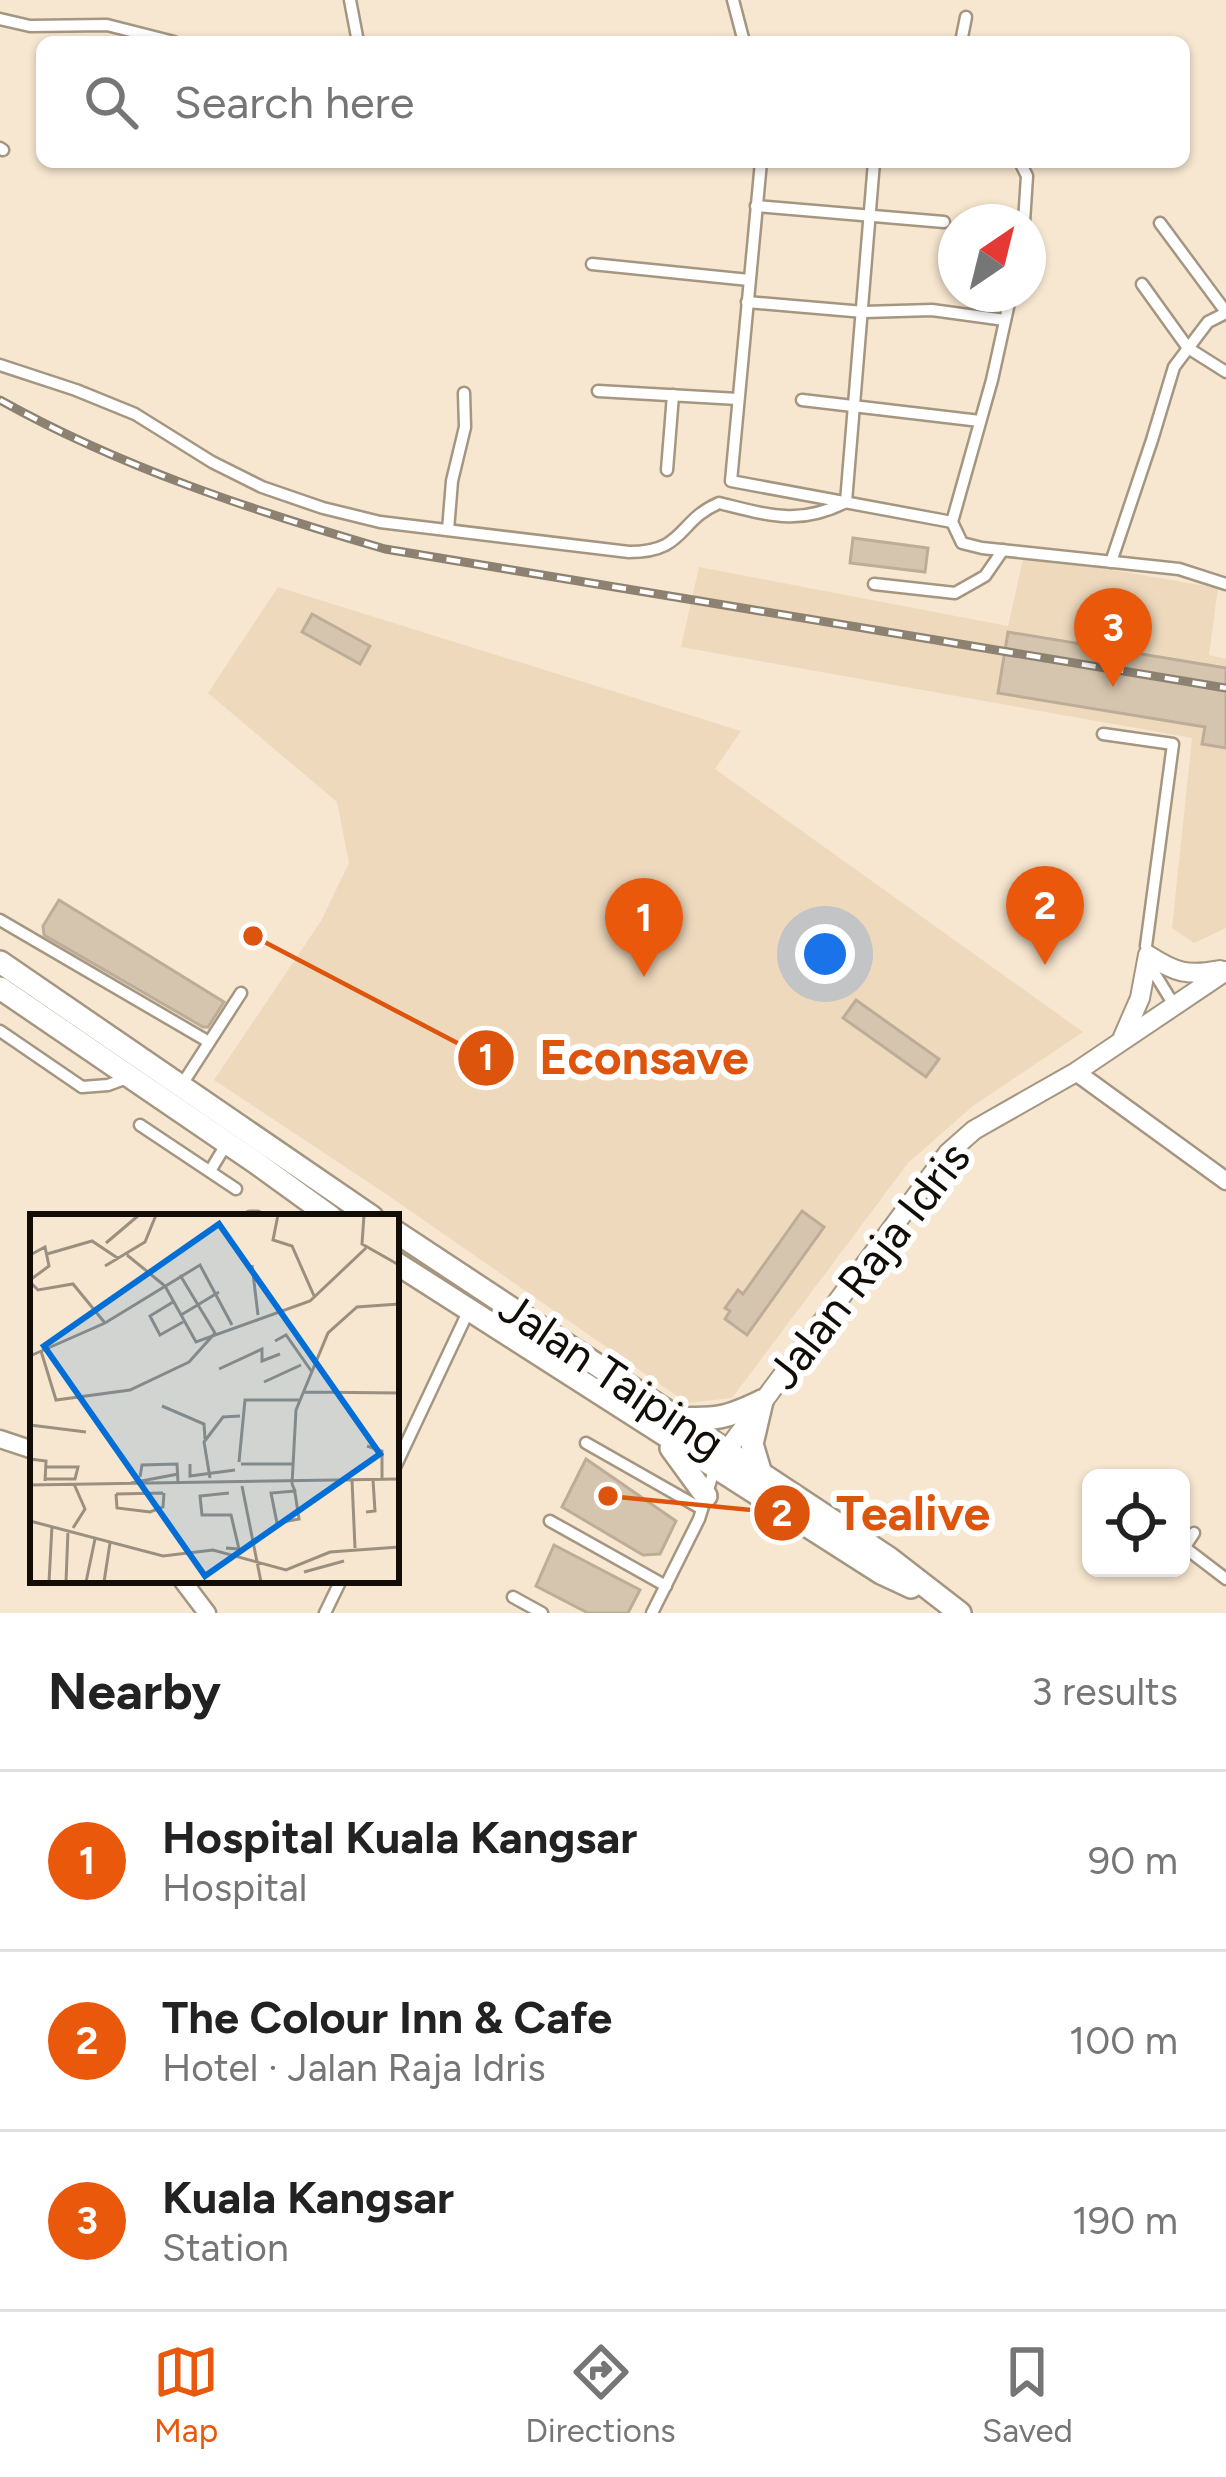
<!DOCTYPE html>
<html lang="en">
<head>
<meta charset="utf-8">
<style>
	body { margin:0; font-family:Figtree,sans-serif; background:#f2f2f2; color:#222 }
	.controls { position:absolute; right:36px; bottom:36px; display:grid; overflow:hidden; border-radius:18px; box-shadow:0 3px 9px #0004 }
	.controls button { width:108px; height:108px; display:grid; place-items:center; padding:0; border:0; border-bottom:3px solid #e0e0e0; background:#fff; color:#222; font:60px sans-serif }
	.compass { position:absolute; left:938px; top:204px; width:108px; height:108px; border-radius:50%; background:#fff; box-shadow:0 3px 9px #0004; rotate:35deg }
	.you { position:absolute; left:825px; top:954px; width:42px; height:42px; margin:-30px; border:9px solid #fff; border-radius:50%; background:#1a73e8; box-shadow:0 0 0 18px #1a73e833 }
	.badge { display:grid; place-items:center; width:78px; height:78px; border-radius:50%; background:#ea580c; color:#fff; font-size:39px; font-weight:700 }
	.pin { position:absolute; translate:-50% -99px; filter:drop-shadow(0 3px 6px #0008) }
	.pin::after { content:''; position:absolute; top:63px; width:42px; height:36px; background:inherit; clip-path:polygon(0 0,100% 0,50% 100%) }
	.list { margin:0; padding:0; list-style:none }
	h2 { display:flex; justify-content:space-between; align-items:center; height:156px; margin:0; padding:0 48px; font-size:51px }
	h2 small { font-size:39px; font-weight:400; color:#767676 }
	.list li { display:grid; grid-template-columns:78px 1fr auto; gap:36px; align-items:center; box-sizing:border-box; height:180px; padding:0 48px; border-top:3px solid #e0e0e0 }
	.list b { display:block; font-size:45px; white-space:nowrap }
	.list p { margin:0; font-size:39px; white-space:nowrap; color:#767676 }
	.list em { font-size:39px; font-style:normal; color:#767676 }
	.icon { flex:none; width:66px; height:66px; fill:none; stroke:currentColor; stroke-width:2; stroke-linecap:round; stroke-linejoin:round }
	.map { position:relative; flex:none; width:1226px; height:1613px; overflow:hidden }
	.search { position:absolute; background:#fff; box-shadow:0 3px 9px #0004; left:36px; right:36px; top:36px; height:132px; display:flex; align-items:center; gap:30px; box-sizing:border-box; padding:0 42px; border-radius:18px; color:#767676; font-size:45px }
	.sheet { height:696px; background:#fff }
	nav { display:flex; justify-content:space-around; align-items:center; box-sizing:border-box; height:168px; border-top:3px solid #e0e0e0; background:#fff; font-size:33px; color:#767676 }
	nav a { display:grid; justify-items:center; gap:6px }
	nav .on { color:#ea580c }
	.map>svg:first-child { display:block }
	.built { fill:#eed9bd }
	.building { fill:#d5c5af; stroke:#bdad98; stroke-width:3 }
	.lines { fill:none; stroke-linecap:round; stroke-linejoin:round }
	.street-casing { stroke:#a59681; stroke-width:15 }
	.secondary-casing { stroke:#a59681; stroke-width:21 }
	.primary-casing { stroke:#a59681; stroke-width:22 }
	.highway-casing { stroke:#a59681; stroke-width:26 }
	.street { stroke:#fff; stroke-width:10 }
	.secondary { stroke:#fff; stroke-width:16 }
	.primary { stroke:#fff; stroke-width:18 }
	.highway { stroke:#fff; stroke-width:21 }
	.rail-casing { stroke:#8d8272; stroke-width:9 }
	.rail { stroke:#fff; stroke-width:4.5; stroke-dasharray:14; stroke-linecap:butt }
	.labels { text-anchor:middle; stroke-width:12; stroke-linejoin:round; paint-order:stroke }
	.street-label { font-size:45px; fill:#120d06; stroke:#fff }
	.inset-road { fill:none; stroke:#9b907f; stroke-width:3 }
	.view { fill:#036ed6; fill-opacity:0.15; stroke:#036ed6; stroke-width:6 }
	.inset-edge { fill:none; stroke:#120d06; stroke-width:6 }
	.leader { fill:none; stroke:#dd550c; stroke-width:4.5 }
	.callout-dot { fill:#dd550c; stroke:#fff; stroke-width:4.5 }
	.mark-label { font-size:36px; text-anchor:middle; font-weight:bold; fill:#fff }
	.callout-label { font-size:48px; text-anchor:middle; font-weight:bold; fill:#dd550c; stroke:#fff; stroke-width:12; stroke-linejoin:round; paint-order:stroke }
</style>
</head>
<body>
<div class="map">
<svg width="1226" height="1613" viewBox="0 0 1226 1613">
	<rect width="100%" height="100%" fill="#f7e7d0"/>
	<g class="built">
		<polygon points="1024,555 1218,588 1209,655 1226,659 1226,928 1194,943 1172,928 1192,738 681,647 699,567 1008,626"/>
		<polygon points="278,587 741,731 715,769 1083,1032 973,1106 908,1163 732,1398 687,1403 389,1196 214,1080 321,921 349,863 337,802 208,693"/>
	</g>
	<g class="building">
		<polygon points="853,538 928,548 925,572 850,563"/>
		<polygon points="312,614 370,646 360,664 302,632"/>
		<polygon points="1008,632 1226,668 1226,748 1202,744 1205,727 998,693"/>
		<polygon points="59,900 224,1002 208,1027 203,1027 44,935 43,926"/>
		<polygon points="856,1000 939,1059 926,1077 843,1018"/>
		<polygon points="802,1211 824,1227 747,1335 725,1319 730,1311 725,1308 738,1290 743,1294"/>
		<polygon points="586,1459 676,1521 660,1554 643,1555 562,1507"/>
		<polygon points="554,1545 640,1590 628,1613 588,1613 536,1586"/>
	</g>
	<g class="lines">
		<g class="street-casing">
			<g id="street">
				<polyline points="350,0 358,42"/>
				<polyline points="733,0 744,42"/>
				<polyline points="0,19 30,26 107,25 174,42"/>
				<polyline points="961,42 966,17"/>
				<polyline points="0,148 3,150"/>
				<polyline points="761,162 731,481 952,522"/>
				<polyline points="1020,162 1027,176 1024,222"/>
				<polyline points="756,206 944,222"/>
				<polyline points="1160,223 1226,312"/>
				<polyline points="592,264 749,280"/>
				<polyline points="1142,284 1188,348 1226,372"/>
				<polyline points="1011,294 992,380 952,522 962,543 982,548 1179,569 1226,584"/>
				<polyline points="747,302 864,312 932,310 1005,320"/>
				<path d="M0,365l76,25 59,24 77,48 50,25 61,21 57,14 249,30c57,0 48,-31 90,-49 49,12 80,23 127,-1l28,-340"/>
				<polyline points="598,391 738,399"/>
				<polyline points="802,400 980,421"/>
				<polyline points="667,470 673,395"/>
				<polyline points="448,530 452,481 465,427 464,393"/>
				<polyline points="1111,562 1152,440 1174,367 1208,322 1226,313"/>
				<polyline points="874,584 955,593 985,576 1003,550"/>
				<polyline points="1103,734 1173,744 1146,946 1150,966 1174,1005"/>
				<polyline points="0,920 209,1042"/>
				<polyline points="0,1031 82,1087 108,1085 127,1078"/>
				<polyline points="181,1086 241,993"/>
				<polyline points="140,1125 236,1189"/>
				<polyline points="210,1171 227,1143"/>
				<polyline points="250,1217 257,1217"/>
				<polyline points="586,1443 702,1509"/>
				<polyline points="396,1465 468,1312"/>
				<polyline points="550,1521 666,1586"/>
				<polyline points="1194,1533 1186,1545 1188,1550 1226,1579"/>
				<polyline points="513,1597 542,1613"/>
				<polyline points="325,1613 341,1580"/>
				<polyline points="652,1613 699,1519 715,1467"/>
			</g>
		</g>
		<g class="secondary-casing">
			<g id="secondary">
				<polyline points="1076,1072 1226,1181"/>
				<polyline points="0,1439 33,1450"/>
				<polyline points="182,1580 207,1613"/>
			</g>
		</g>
		<g class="primary-casing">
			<g id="primary">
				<path d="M1123,1037l17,-39 8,-43c28,18 39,21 72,15"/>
				<polyline points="721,1458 948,1153 974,1130 1076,1072 1226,971"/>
			</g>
		</g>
		<g class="highway-casing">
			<g id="highway">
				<polyline points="0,962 372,1217"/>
				<polyline points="0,988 255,1162 331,1217"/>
				<polyline points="396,1232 889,1558 960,1613"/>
				<polyline points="396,1263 881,1573 911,1587"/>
				<path d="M677,1418c39,2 50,0 85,-17"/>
				<polyline points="671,1448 706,1496"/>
				<polyline points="761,1474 752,1444 762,1401"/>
			</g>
		</g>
		<use href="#street" class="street"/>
		<use href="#secondary" class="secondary"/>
		<use href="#primary" class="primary"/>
		<use href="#highway" class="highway"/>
		<g class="rail-casing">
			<path id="rail" d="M0,400c120,67 254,111 385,149l841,139"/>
		</g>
		<use href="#rail" class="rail"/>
	</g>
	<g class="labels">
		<g class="street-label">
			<text transform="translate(868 1265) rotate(-52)" y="16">Jalan Raja Idris</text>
			<text transform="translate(612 1375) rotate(34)" y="16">Jalan Taiping</text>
		</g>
	</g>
	<g transform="translate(30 1214)">
		<rect width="369" height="369" fill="#f7e7d0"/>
		<path class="inset-road" d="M248,1l-5,25 19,6 23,52M334,1l-2,29 37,21M76,29l33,-28M17,40l45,-13 27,18M0,41l15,-8 4,19 -19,14M97,41l38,31 31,56 114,-41 56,-53M222,51l6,50M75,52l40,-24 11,-27M0,68l8,8 35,-6 32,39M143,88l-23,14 10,19 23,-13M151,101l38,-23M245,127l11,-6 26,37M11,137l15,49 74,-10 59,-28 26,-29 -35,-58M0,142l75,-33 95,-58 32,60M189,155l43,-20v12l18,-7M234,168l37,-17M274,178l95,1M132,192l42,18 1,15M0,211l56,7M337,232l15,5v28M0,245l16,2 -1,20M209,248l6,-62h55M160,250v12l45,-6M211,250h52M110,263l2,-12 35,-1 1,19M180,264l-6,-36 19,-25 17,-1M15,265h30l3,-12h-32M322,266l3,68M101,269l47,-9M262,270l3,7v2l4,26 -22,4 -6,-30 24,-2M262,270l4,-74 32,-77 29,-26 42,-3M0,271l369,-6M212,272l19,96M86,280l1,14 33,4 13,-5 1,-14M86,280l47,-1M336,298l9,-1 -2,-31M0,307l133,35 50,-6 73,20 44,-18 69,-5M43,314l12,-19 -11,-25M196,334l13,1 -8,-34h-29l-2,-19 29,-3M274,358l40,-11M19,368l3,-56M36,368l2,-52M56,368l9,-43M74,368l6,-39"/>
		<path class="view" d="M189,10l161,230 -175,122 -161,-230z"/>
		<rect width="369" height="369" class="inset-edge"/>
	</g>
	<path class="leader" d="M253 936L486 1058M608 1496L782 1513"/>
	<g class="callout-dot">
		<circle cx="253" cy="936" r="12"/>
		<circle cx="608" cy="1496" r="12"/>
		<circle cx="486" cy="1058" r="30"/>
		<circle cx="782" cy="1513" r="30"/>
	</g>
	<g class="mark-label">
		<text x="486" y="1070">1</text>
		<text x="782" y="1526">2</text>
	</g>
	<g class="callout-label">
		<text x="644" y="1074">Econsave</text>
		<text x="913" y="1530">Tealive</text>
	</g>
</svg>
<div class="controls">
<button><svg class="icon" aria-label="locate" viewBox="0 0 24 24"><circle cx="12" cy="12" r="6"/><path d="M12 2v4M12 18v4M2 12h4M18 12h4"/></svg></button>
</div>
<svg class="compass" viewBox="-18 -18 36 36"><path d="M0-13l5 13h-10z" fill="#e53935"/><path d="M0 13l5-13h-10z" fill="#767676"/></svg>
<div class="you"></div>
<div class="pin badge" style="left:644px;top:977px">1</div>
<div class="pin badge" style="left:1045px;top:965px">2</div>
<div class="pin badge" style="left:1113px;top:687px">3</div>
<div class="search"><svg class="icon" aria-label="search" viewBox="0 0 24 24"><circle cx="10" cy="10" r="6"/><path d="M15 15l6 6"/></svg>Search here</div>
</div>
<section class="sheet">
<h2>Nearby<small>3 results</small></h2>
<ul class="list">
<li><span class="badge">1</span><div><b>Hospital Kuala Kangsar</b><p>Hospital</p></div><em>90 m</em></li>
<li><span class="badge">2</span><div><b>The Colour Inn &amp; Cafe</b><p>Hotel · Jalan Raja Idris</p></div><em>100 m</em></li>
<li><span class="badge">3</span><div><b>Kuala Kangsar</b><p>Station</p></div><em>190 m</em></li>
</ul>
</section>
<nav>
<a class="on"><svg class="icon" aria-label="map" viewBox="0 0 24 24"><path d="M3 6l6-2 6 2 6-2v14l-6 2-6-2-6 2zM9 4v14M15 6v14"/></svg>Map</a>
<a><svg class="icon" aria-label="directions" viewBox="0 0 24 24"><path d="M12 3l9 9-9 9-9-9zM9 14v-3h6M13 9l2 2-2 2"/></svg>Directions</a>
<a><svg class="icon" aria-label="saved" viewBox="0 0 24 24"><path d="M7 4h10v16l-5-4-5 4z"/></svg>Saved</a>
</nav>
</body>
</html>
